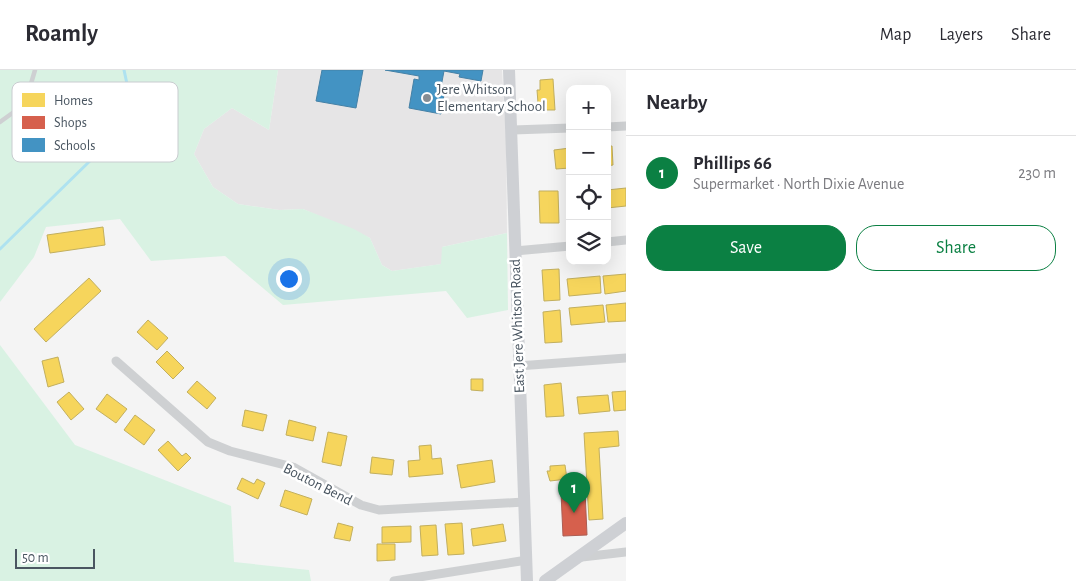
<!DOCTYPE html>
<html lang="en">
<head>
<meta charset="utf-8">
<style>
	body { margin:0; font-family:"Alegreya Sans",sans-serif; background:#f7f7f7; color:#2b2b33 }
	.controls { position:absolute; right:15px; top:15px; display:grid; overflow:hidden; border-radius:10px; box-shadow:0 5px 20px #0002 }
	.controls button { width:45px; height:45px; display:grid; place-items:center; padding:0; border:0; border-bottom:1px solid #e1e1e2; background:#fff; color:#2b2b33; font:25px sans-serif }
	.scale { position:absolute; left:15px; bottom:12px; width:80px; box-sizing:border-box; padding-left:5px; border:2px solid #4a5661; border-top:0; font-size:14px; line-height:18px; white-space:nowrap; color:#4a5661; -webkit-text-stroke:4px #fff; paint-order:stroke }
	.you { position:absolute; left:288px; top:208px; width:18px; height:18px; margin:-12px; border:4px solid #fff; border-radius:50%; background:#1a73e8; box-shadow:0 0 0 8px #1a73e833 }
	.badge { display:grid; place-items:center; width:32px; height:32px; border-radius:50%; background:#0b8043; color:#fff; font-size:16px; font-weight:700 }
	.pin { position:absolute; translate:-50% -41px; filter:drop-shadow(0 1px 2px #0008) }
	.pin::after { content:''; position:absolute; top:26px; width:18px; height:15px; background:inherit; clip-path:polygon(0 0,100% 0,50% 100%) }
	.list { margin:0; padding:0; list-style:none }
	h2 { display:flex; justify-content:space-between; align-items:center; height:65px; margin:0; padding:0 20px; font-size:21px }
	h2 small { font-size:16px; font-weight:400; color:#7c7c81 }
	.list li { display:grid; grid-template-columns:32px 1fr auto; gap:15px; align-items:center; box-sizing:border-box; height:75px; padding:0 20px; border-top:1px solid #e1e1e2 }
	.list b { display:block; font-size:19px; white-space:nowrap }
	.list p { margin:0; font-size:16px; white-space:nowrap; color:#7c7c81 }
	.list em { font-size:16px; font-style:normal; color:#7c7c81 }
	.actions { display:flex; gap:10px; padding:15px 20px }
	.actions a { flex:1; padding:11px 0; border:1px solid #0b8043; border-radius:20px; text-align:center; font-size:18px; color:#0b8043 }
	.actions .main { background:#0b8043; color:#fff }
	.icon { flex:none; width:28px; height:28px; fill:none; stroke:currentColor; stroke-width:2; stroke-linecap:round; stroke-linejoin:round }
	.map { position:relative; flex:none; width:626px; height:511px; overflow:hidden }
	header { display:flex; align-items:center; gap:30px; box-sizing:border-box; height:70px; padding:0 25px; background:#fff; border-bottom:1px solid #e1e1e2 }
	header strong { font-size:24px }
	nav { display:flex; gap:28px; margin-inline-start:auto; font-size:18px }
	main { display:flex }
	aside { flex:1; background:#fff }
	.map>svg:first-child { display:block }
	.education { fill:#e6e5e6 }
	.green { fill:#d9f2e3 }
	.homes { fill:#f6d55c; stroke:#c2af5e }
	.shops { fill:#d6604d; stroke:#ac5d53 }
	.schools { fill:#4393c3; stroke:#4581a6 }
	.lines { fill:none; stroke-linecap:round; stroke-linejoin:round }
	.stream { stroke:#aee2f0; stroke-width:3 }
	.lane { stroke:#ced0d2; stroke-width:4.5 }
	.street { stroke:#ced0d2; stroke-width:9 }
	.secondary { stroke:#ced0d4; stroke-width:12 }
	.poi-dot { fill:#868d94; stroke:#fff; stroke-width:2 }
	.labels { text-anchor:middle; stroke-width:5; stroke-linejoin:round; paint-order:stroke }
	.poi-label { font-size:15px; fill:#4a5661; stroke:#fff; text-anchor:start }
	.street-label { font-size:15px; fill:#4a5661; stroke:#fff }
	.key { fill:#fff; stroke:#c9ccd0; stroke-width:1 }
	.key-label { font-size:14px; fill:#4a5661 }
</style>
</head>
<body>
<header>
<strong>Roamly</strong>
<nav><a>Map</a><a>Layers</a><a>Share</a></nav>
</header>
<main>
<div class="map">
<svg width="626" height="511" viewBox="0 0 626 511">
	<rect width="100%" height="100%" fill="#f4f4f4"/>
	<polygon class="education" points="278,0 502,0 506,67 507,163 442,177 442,194 392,201 382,195 370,168 303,139 279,140 238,134 213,117 194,84 204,59 232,38 269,60"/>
	<g class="green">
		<polygon points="0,0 278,0 269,60 232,38 204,59 194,84 213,117 238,134 279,140 303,139 354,159 370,168 382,195 392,201 441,194 442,177 507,163 508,240 467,248 446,221 283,235 225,186 151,191 120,149 46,157 34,187 0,232"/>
		<polygon points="0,275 75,375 231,436 234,492 309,500 311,511 0,511"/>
	</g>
	<g class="homes">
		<polygon points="553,9 555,40 542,40 541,33 538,33 537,20 540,20 540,10"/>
		<polygon points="607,76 612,76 613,95 607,96"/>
		<polygon points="570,78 570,98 556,99 554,80"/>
		<polygon points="626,118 626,136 607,138 607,120"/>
		<polygon points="539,121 558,121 559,153 540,153"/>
		<polygon points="103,157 105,175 50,183 47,165"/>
		<polygon points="559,199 560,230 544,231 542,200"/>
		<polygon points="626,204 626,221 605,224 603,206"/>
		<polygon points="600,206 601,223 569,226 567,209"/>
		<polygon points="89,208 101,221 46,272 34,259"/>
		<polygon points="626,233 626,251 608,252 606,235"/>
		<polygon points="603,235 605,252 571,255 569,238"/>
		<polygon points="560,240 562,272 545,273 543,242"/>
		<polygon points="148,250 168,268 157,280 137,262"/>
		<polygon points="167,281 184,298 173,309 156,292"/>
		<polygon points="58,287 64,312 48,317 42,291"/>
		<polygon points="471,309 483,309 483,321 471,320"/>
		<polygon points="197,311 216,328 207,339 187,322"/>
		<polygon points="561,313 564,346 546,347 544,315"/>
		<polygon points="626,321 626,340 614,341 612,322"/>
		<polygon points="69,322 84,339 71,350 57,332"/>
		<polygon points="107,324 127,339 116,353 96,339"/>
		<polygon points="608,325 610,341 579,344 577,327"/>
		<polygon points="245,340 267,345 263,361 242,356"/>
		<polygon points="135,345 155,360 144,375 124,360"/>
		<polygon points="289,350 316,357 313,371 286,365"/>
		<polygon points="618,361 619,376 599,378 603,449 589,450 584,363"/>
		<polygon points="328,362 347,366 341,396 322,392"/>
		<polygon points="168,371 182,386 186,383 191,388 178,401 158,380"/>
		<polygon points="431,375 432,389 441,388 443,404 409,407 408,391 420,390 419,376"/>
		<polygon points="372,387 394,390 392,405 370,403"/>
		<polygon points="492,390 495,412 461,418 457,395"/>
		<polygon points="565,395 567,409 550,411 547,401 550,401 550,396"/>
		<polygon points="242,408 254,414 257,409 265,413 258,429 237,419"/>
		<polygon points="285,420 312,429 307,445 280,436"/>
		<polygon points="338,453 353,457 350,471 334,468"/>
		<polygon points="462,453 464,484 448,485 445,454"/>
		<polygon points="503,454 506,471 473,476 471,459"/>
		<polygon points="436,455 438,485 422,486 420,456"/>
		<polygon points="411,456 411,472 382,473 382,457"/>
		<polygon points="377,474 395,474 395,490 377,491"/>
	</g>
	<polygon class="shops" points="585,420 587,465 563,466 561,422"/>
	<g class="schools">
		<polygon points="322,0 363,0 356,38 316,31"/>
		<polygon points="385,0 483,0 481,11 459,7 460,4 444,1 441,17 445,18 441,44 409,38 414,9 419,10 419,6"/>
	</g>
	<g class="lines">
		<polyline class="stream" points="0,179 95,86 119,70 135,51 124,0"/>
		<polyline class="lane" points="0,52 25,34 35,0"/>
		<g class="street">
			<polyline points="607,57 626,56"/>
			<polyline points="513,60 570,58"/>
			<polyline points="607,172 626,170"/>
			<polyline points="515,181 570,176"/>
			<polyline points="116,291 208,372 230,381 293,397 361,435 379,440 524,432"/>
			<polyline points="518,296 626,288"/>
			<polyline points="582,487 626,482"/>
			<polyline points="394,511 527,490"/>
		</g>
		<g class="secondary">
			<polyline points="509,0 527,511"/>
			<polyline points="545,511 626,453"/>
		</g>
	</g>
	<circle class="poi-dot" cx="427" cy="28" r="5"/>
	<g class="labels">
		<g class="poi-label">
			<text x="437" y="24">Jere Whitson<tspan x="437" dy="17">Elementary School</tspan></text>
		</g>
		<g class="street-label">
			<text transform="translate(517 256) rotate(-92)" y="5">East Jere Whitson Road</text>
			<text transform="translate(318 414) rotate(27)" y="5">Bouton Bend</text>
		</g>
	</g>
	<rect x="12" y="12" width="166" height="80" rx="8" class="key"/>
	<rect x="22" y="23" width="23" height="14" fill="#f6d55c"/>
	<rect x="22" y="46" width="23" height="13" fill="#d6604d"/>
	<rect x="22" y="68" width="23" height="14" fill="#4393c3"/>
	<g class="key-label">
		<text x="54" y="35">Homes</text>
		<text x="54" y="57">Shops</text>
		<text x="54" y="80">Schools</text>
	</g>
</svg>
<div class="controls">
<button>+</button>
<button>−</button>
<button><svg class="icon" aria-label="locate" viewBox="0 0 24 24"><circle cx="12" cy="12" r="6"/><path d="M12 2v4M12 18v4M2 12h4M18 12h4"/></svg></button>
<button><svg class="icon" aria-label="layers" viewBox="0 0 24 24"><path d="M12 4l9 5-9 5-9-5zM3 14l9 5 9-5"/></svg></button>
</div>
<div class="scale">50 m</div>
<div class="you"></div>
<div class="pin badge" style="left:574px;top:443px">1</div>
</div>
<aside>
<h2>Nearby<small></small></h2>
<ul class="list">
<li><span class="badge">1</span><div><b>Phillips 66</b><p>Supermarket · North Dixie Avenue</p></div><em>230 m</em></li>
</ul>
<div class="actions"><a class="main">Save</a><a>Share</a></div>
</aside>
</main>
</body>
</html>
